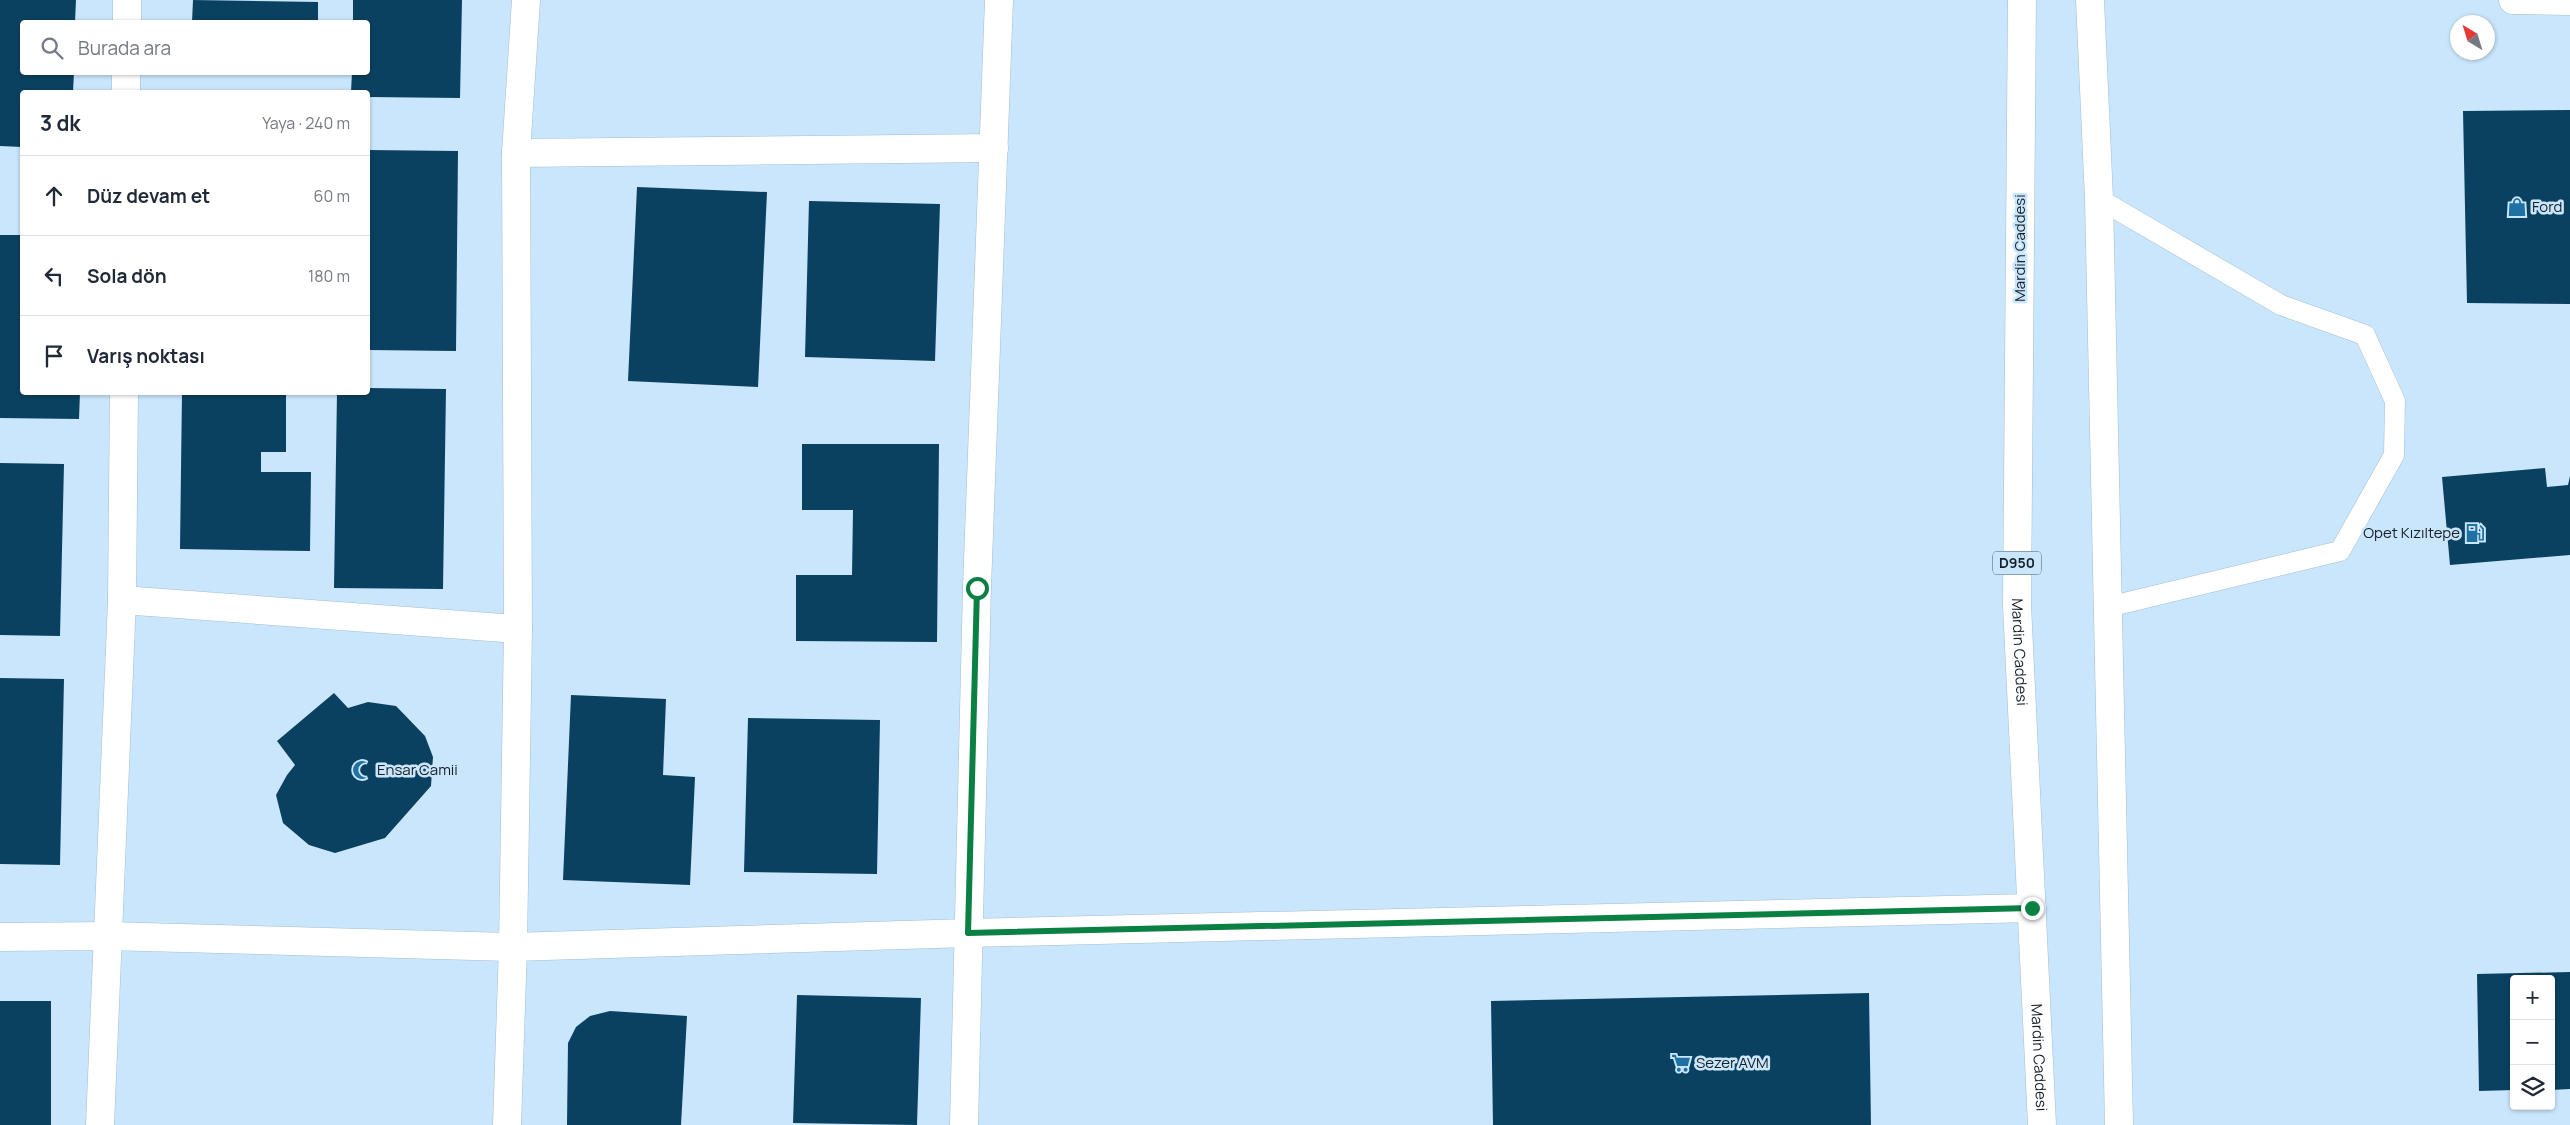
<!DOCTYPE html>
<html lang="tr">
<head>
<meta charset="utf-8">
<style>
	body { margin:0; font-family:Manrope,sans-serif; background:#f6f6f7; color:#1f2937 }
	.controls { position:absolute; right:15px; bottom:15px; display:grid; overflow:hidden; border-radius:5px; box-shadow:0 1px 4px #0004 }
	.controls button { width:45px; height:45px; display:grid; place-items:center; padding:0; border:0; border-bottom:1px solid #e0e1e3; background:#fff; color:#1f2937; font:25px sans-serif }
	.compass { position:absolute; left:2450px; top:15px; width:45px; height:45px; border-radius:50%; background:#fff; box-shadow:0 1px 4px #0004; rotate:322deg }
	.stop { position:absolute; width:15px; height:15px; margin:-11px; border:4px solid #0b8043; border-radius:50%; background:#fff }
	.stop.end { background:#0b8043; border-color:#fff; box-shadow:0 1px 5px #0008 }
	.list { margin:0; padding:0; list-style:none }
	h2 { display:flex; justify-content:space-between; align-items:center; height:65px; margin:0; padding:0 20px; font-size:21px }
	h2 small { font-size:16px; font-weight:400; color:#747a83 }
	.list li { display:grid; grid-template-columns:32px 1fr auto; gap:15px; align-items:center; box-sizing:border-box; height:80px; padding:0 20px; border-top:1px solid #e0e1e3 }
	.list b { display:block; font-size:19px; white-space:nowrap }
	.list em { font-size:16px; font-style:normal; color:#747a83 }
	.icon { flex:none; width:28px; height:28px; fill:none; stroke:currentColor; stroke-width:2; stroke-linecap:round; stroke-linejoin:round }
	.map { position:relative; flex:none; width:2570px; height:1125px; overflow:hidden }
	.search { position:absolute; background:#fff; box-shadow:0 1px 4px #0004; left:20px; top:20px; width:350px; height:55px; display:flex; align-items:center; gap:12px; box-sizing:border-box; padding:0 18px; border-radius:5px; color:#747a83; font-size:19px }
	.panel { position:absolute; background:#fff; box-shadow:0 1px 4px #0004; left:20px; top:90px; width:350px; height:305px; border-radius:5px }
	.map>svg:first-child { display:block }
	.building { fill:#0b4160 }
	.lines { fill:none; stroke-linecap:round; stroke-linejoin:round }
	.service-casing { stroke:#a2bed3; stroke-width:21 }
	.minor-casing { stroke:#a2bed3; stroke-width:29 }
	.trunk-casing { stroke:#a2bed3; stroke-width:29 }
	.service { stroke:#fff; stroke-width:20 }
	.minor { stroke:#fff; stroke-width:28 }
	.trunk { stroke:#fff; stroke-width:28 }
	.route { stroke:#0b8043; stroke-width:6 }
	.labels { text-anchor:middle; stroke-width:5; stroke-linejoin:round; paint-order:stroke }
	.shield { fill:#c9e6fc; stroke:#4b5b67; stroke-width:1 }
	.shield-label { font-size:14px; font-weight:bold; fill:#151f27 }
	.poi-label { font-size:15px; fill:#151f27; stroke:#c9e6fc; text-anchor:start }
	.street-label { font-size:15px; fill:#151f27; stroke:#c9e6fc }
</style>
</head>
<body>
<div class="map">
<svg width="2570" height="1125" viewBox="0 0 2570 1125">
	<rect width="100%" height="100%" fill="#c9e6fc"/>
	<g class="building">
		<polygon points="0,0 76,0 75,22 22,22 22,72 74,72 73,92 22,92 22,147 0,146"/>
		<polygon points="193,0 318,2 318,22 192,22"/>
		<polygon points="353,0 462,0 460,98 368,97 368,92 351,92 352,72 368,72 368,22 353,22"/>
		<polygon points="2570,110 2570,304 2467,303 2463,111"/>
		<polygon points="368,150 458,151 456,351 368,350"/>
		<polygon points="637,187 767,192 758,387 628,381"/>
		<polygon points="809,201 940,204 935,361 805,357"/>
		<polygon points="0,235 22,235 22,392 80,392 79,419 0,418"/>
		<polygon points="368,388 446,389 443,589 334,588 337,392 368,392"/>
		<polygon points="182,392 286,392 286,452 261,452 261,472 311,472 310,551 180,549"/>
		<polygon points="802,444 939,444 937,642 796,641 796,575 852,575 853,510 802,510"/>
		<polygon points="0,463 64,464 60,636 0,635"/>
		<polygon points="2545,468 2547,487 2568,485 2570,476 2570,555 2450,565 2442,477"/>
		<polygon points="0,678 64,679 60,865 0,864"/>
		<polygon points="334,693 348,708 368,702 396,706 425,736 433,757 431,786 385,838 335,853 309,845 283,823 276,795 287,775 295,765 277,741"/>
		<polygon points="571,695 666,699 663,775 695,777 690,885 563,880"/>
		<polygon points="748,718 880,720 877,874 744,872"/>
		<polygon points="2570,972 2570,1089 2551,1090 2551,979 2514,979 2514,1090 2479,1091 2477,974"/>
		<polygon points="1869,993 1871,1125 1493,1125 1491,1001"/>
		<polygon points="797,995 921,998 917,1125 793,1123"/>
		<rect x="0" y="1001" width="51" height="124"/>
		<polygon points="610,1011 687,1016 681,1125 567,1125 568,1043 576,1027 590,1016"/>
	</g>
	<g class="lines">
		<g class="service-casing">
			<polyline id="service" points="2099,199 2281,305 2365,335 2395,401 2394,455 2340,551 2108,607"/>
		</g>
		<g class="minor-casing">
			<g id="minor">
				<polyline points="2513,0 2570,1"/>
				<polyline points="127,22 127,0"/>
				<polyline points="126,92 126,72"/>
				<polyline points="516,153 994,148"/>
				<polyline points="122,600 518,629"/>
				<polyline points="0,937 107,936 513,947 968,933 2032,908"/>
				<polyline points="100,1125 122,600 124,392"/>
				<polyline points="507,1125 513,947 518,629 516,153 526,0"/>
				<polyline points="964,1125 977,587 999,0"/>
			</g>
		</g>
		<g class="trunk-casing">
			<g id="trunk">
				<path id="s1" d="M2022,0l-5,605 25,520"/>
				<polyline points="2090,0 2099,199 2119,1125"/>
			</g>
		</g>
		<use href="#service" class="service"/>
		<use href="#minor" class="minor"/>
		<use href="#trunk" class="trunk"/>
	</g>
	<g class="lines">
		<polyline class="route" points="977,588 968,933 2032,908"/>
	</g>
	<defs>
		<g id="shop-bare" transform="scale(1.5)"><path d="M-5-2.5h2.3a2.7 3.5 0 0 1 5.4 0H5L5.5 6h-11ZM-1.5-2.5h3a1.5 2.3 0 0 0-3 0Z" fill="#2071a3" stroke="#c9e6fc" stroke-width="2.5" paint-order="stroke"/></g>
		<g id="fuel-bare" transform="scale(1.5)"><path d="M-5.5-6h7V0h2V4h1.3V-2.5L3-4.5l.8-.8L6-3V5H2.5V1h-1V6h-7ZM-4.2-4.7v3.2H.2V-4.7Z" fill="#2071a3" stroke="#c9e6fc" stroke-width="2.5" paint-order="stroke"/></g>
		<g id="mosque-bare" transform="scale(1.5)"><path d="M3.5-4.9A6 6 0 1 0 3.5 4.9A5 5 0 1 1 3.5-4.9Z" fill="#2071a3" stroke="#c9e6fc" stroke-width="2.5" paint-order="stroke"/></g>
		<g id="supermarket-bare" transform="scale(1.5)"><path d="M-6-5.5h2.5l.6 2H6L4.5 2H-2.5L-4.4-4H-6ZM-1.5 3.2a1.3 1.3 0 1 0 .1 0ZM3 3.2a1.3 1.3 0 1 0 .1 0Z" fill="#2071a3" stroke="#c9e6fc" stroke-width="2.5" paint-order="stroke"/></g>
	</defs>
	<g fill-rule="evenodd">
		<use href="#shop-bare" x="2517" y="207"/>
		<use href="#fuel-bare" x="2475" y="533"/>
		<use href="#mosque-bare" x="362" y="770"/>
		<use href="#supermarket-bare" x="1681" y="1063"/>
	</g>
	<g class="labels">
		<rect class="shield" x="1993" y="551.5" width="48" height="23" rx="4"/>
		<g class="shield-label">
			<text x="2017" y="568">D950</text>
		</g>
		<g class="poi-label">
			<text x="2532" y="212">Ford</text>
			<text x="2460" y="538" text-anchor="end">Opet Kızıltepe</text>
			<text x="377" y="775">Ensar Camii</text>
			<text x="1696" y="1068">Sezer AVM</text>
		</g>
		<g class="street-label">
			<text transform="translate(2020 248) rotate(-90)" y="5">Mardin Caddesi</text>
			<text dy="5" stroke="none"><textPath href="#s1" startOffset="652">Mardin Caddesi</textPath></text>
			<text dy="5" stroke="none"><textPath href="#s1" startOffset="1058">Mardin Caddesi</textPath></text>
		</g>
	</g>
</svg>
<div class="controls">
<button>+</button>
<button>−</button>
<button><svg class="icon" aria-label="layers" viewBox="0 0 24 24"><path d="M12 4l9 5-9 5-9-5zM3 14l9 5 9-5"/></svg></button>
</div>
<svg class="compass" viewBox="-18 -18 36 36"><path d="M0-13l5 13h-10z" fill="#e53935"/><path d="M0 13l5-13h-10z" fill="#747a83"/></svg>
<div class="stop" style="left:977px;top:588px"></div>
<div class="stop end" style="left:2032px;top:908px"></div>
<div class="search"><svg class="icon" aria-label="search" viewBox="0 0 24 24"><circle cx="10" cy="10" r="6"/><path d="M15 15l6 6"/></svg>Burada ara</div>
<section class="panel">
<h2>3 dk<small>Yaya · 240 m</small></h2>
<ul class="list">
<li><svg class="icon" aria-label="ahead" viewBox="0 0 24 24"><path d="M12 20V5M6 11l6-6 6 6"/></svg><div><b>Düz devam et</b></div><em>60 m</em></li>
<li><svg class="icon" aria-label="left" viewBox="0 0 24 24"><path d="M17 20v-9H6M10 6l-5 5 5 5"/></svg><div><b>Sola dön</b></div><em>180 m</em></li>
<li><svg class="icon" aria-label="arrive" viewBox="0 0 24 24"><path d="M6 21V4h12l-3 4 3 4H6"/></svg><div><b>Varış noktası</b></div></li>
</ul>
</section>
</div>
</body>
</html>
